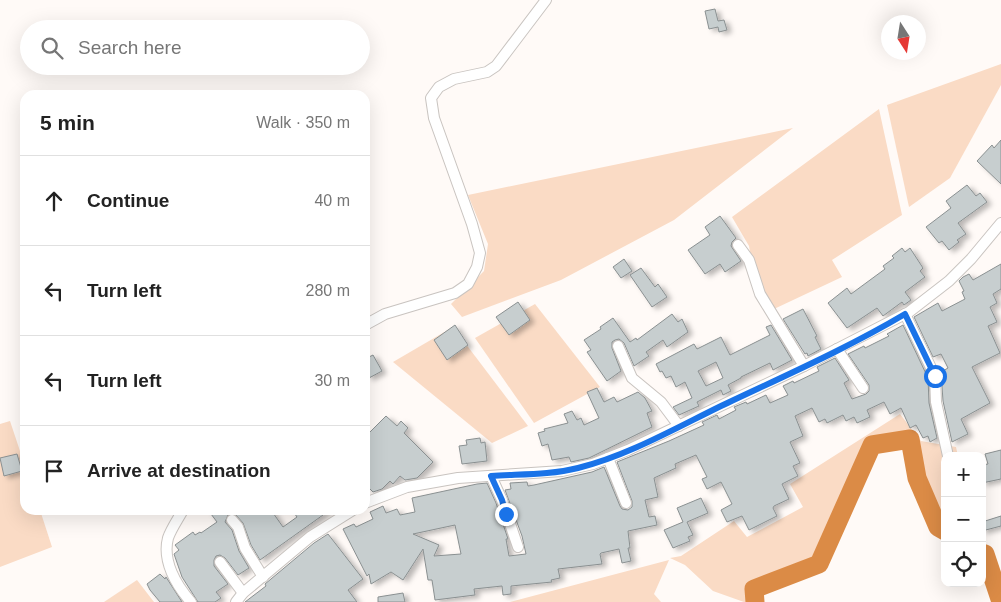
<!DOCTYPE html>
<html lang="en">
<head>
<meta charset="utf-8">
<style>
	body { margin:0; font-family:Arial,sans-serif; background:#f6f6f6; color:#222 }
	.controls { position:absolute; right:15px; bottom:15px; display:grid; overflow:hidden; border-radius:10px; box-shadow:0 5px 20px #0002 }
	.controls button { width:45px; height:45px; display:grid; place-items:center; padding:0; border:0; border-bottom:1px solid #e0e0e0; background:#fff; color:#222; font:25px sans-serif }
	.compass { position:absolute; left:881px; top:15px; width:45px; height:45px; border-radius:50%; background:#fff; box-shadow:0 5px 20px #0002; rotate:168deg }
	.stop { position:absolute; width:15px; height:15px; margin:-11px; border:4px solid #1a73e8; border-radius:50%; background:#fff }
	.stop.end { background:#1a73e8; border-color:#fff; box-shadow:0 1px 5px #0008 }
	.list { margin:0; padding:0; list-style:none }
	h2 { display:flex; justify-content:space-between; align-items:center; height:65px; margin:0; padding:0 20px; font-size:21px }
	h2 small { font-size:16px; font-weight:400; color:#767676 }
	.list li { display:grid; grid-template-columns:32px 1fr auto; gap:15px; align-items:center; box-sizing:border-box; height:90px; padding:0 20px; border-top:1px solid #e0e0e0 }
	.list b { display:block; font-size:19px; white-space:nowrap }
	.list em { font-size:16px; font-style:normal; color:#767676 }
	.icon { flex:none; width:28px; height:28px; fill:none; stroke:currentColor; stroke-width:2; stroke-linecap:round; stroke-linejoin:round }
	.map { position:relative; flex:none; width:1001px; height:602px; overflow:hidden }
	.search { position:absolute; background:#fff; box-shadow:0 5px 20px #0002; left:20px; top:20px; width:350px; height:55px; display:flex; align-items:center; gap:12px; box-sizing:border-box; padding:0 18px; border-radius:28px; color:#767676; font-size:19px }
	.panel { position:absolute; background:#fff; box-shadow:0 5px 20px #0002; left:20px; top:90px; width:350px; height:425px; border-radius:15px }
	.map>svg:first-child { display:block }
	.green { fill:#fadbc5 }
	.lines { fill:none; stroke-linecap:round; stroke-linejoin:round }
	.river { stroke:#db8b46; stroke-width:19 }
	.building { fill:#c7cecf; stroke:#8a9091; fill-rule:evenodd; filter:url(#shadow) }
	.minor-casing { stroke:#c9c4c0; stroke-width:12 }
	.minor { stroke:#fff; stroke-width:10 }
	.route { stroke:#1a73e8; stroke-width:6 }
</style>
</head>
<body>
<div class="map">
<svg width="1001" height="602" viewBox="0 0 1001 602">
	<defs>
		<filter id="shadow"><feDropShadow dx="4.5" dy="2.5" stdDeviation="2.5" flood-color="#0004"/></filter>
	</defs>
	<rect width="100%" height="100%" fill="#fffaf7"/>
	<g class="green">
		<polygon points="1001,64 1001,85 950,178 909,207 887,105"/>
		<polygon points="879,109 902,215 832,260 842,277 774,309 756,285 749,246 732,217"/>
		<polygon points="793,128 674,220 561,280 462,317 451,304 484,271 488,244 468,195"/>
		<polygon points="535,304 600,387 534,423 475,338"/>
		<polygon points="453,327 528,426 492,443 393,362"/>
		<polygon points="900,414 921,441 956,447 958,456 945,456 945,538 931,530 912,488 906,449 876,453 822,570 763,595 762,602 744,602 713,591 685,565 670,558 681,556 734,521 747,537 803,507 790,484"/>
		<polygon points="10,421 25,466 25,510 40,510 52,547 0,567 0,424"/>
		<polygon points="669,560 654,594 661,602 510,602"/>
		<polygon points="137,580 154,602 104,602"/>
	</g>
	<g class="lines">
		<g class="river">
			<polyline points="982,553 985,554 1001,602"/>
			<polyline points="755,602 754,589 819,564 872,445 910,439 917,478 938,527 945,531"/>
		</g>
	</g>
	<g class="building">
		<polygon points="715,9 718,21 724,20 727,30 719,32 718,27 709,29 705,11"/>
		<polygon points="1001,140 1001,184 977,161 992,145 994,148"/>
		<polygon points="967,185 976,196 980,193 987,202 958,223 966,234 957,240 959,242 949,250 942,241 939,243 926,227 951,208 946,201"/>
		<polygon points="720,216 736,238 732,242 731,246 741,261 725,272 720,264 705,274 688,250 710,235 705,227"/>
		<polygon points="902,248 905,252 910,248 923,268 920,271 925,277 905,292 911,300 904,305 902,302 883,316 877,308 847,328 828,303 847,288 851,294 885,269 883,266 894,258 892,256"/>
		<polygon points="624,259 632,271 621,278 613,267"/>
		<polygon points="1001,264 1001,289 993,294 997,303 990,307 997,322 988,326 1000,353 972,367 990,403 961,419 968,434 952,442 943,401 941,372 948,368 941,354 933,357 914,317 938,303 942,311 965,299 962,292 964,291 959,281 963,277 969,274 973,280"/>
		<polygon points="641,268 655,287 658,284 667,297 652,307 630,275"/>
		<polygon points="518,302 530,320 509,335 496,317"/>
		<polygon points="803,309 817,336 815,337 821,349 808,356 807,353 805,354 783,319"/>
		<polygon points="672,314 678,322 682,319 688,332 667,347 663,340 646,352 649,356 634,366 624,343 619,339 615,340 612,342 612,348 621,371 607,381 587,352 591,350 584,340 601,329 600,327 613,318 630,342 636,338 637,340"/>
		<polygon points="455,325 468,345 447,360 434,340"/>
		<path d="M771,325l21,35 -19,10 -3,-7 -29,14v1l-13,7 3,6 -8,4 -2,-5 -24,12 2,4 -20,9 -6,-8 19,-9 -7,-16 -9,5 -5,-11 -5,2 -4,-7 -2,1 -4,-8 38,-20 3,5 24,-12 9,18 40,-20 -4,-8zM716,362l7,16 -17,8 -8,-15z"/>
		<path d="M903,325l25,53 1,25 8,35 -7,4 -2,-6 -5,2 -7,-13 -6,3 -9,-20 -11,6 -6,-12 -17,8 3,7 -13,6 -3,-6 -8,4 -3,-6 -16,8 -2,-4 -6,3 -7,-14 -17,8 8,20 -13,6 10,21 -7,3 5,10 -16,8 7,15 -15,7 -1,2 4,8 -28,14 -7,-14 -15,6 -6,-12 11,-6 -11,-22 -14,7 -5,-10 5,-2 -11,-22 -21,9 1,4 -22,10 4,19 -13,3 4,17 6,-1 2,9 -29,6 2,17h-2l3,13 -9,2 -3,-14 -18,4 -1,1 2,10 -44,5 2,9 -9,2 1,2 -41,4v8l-8,1 -1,-9 -28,3 1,6 -40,5 -3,-20h-4l-5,-31 -20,31 -12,-8 -20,12 -2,-10 -2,2 -24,-47 11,-5 2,3 17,-8 -3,-7 13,-6 3,7 11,-4 3,6 15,-3 -3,-14 65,-14 10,-1 9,20 12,36h-2l3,17 17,-2 -4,-18 -17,-46 6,-1 -1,-6 17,-1 1,4 6,-1 58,-13 12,-5 16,39 2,3 6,1 4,-3v-6l-15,-39 52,-21 35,-16 -2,-3 15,-7 2,4 17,-9 -2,-3 12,-5 1,2 19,-9 4,8 18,-8 -5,-9 10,-5 1,2 25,-12 -2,-4 18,-9 14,22 -5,3 8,16 14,-5 3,-3v-6l-21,-31 16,-8 1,2 24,-12 -2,-2zM455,525l6,29 -27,2 5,-11 -26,-11z"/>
		<polygon points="373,355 382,371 369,378 365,371 365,359"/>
		<polygon points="597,388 604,402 614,397 617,402 638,392 645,398 652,411 647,413 652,427 589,458 571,462 569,457 552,460 548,444 542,446 538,433 545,431 544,429 568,423 564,414 572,411 577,420 581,418 584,425 599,418 587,392"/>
		<polygon points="386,416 397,426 401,421 408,428 404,433 433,462 417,478 405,480 400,476 393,484 390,481 382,489 373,492 365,484 365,437"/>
		<polygon points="480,438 481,443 485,442 487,461 462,464 459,446 467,445 466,440"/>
		<polygon points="1001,450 1001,479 982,483 982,465 988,464 985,454"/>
		<polygon points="17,454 22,471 4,476 0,458"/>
		<polygon points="701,498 708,513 687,522 693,535 688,537 690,541 673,548 664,530 683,522 677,508"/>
		<polygon points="208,510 271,510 283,527 297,517 292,510 330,510 260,560 251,545 243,523 235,514 228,515 225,522 232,530 239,551 249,568 238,575 225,558 220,555 216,556 214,560 214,566 228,584 216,592 221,598 215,602 198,602 182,577 174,554 179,550 175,545 193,532 195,535 200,532 201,533 217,522"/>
		<polygon points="1001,516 1001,526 982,531 982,522"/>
		<polygon points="328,534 363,579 348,590 357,602 245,602 266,586 265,584 314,543"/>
		<polygon points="160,574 165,579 166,577 182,602 160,602 150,590 147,584"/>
		<polygon points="403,593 405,602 378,602 378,597"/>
	</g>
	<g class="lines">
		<g class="minor-casing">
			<g id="minor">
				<polyline points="738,245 749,260 760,294 804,366"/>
				<polyline points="905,314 935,376 936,402 948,456"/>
				<polyline points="365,325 385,314 455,293 468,284 477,267 480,253 472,224 434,118 431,98 439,87 454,79 487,72 496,66 546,0"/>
				<polyline points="618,346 632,378 661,402 679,426"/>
				<polyline points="837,349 863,388"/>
				<polyline points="608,458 626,503"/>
				<polyline points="491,476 502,500 518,547"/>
				<polyline points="365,503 407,487 458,478 562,471 593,464 628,450 804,366 909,312 949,281 971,259 1001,223"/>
				<path d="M183,510c-5,9 -12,19 -15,28 -6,23 8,47 23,64"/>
				<polyline points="232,520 238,527 245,548 263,577"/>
				<polyline points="220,562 243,593"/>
				<polyline points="236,602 243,593 310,537 353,510"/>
			</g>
		</g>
		<use href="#minor" class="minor"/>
	</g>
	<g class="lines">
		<path class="route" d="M506,514l-4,-14 -11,-24c29,-2 59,-1 87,-8 49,-12 98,-40 143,-62 61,-29 125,-57 184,-92l30,62"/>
	</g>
</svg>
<div class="controls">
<button>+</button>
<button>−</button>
<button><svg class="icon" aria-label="locate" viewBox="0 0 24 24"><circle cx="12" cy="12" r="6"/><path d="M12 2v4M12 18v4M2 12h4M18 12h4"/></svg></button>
</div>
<svg class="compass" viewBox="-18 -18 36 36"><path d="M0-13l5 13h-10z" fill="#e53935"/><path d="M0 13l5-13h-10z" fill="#767676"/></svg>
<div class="stop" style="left:935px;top:376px"></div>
<div class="stop end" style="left:506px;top:514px"></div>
<div class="search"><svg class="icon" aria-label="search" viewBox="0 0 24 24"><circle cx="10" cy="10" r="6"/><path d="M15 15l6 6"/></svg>Search here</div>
<section class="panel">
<h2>5 min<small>Walk · 350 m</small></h2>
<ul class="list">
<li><svg class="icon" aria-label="ahead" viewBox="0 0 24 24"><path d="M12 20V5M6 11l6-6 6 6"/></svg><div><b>Continue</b></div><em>40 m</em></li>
<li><svg class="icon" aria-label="left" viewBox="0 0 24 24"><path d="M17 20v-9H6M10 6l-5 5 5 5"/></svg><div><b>Turn left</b></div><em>280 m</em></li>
<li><svg class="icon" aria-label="left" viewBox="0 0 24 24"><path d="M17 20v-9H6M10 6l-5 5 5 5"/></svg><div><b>Turn left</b></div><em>30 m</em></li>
<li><svg class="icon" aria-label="arrive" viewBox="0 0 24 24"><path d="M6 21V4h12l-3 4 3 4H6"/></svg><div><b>Arrive at destination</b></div></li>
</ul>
</section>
</div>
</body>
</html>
